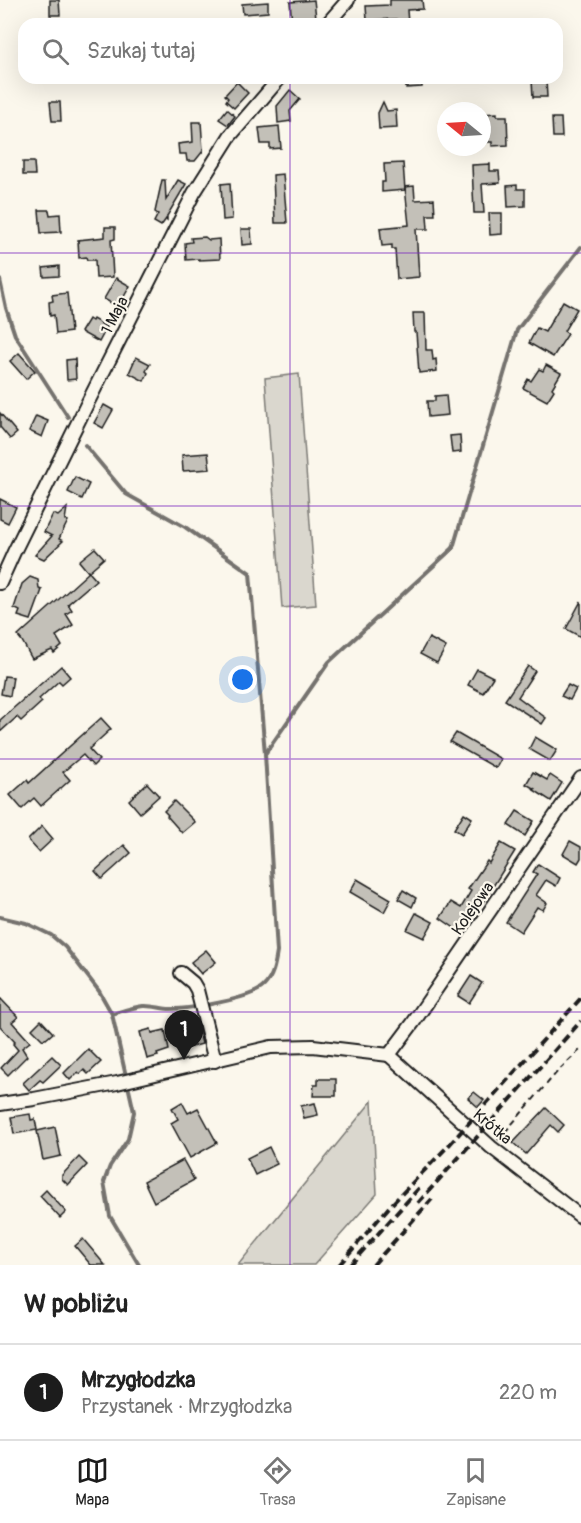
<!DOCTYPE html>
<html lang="pl">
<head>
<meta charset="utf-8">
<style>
	body { margin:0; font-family:Pangolin,sans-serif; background:#f2f2f2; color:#222 }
	.compass { position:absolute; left:437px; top:102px; width:54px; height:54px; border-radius:50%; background:#fff; box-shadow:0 6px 24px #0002; rotate:288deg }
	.you { position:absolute; left:243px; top:680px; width:21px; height:21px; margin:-15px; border:4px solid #fff; border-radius:50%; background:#1a73e8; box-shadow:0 0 0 9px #1a73e833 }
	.badge { display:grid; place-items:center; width:39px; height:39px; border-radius:50%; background:#1c1c1c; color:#fff; font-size:20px; font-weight:700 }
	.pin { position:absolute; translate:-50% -50px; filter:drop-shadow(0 2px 3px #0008) }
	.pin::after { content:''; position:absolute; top:32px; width:21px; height:18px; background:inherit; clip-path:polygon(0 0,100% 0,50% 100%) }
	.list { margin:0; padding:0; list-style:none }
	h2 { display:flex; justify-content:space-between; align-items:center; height:78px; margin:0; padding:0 24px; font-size:26px }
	h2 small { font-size:20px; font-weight:400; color:#767676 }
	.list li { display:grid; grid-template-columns:39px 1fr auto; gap:18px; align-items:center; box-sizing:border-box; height:96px; padding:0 24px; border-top:2px solid #e0e0e0 }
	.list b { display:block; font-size:22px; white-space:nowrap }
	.list p { margin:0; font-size:20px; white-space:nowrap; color:#767676 }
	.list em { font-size:20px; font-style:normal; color:#767676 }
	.icon { flex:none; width:33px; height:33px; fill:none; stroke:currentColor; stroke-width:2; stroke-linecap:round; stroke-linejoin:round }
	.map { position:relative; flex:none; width:581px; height:1265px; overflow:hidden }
	.search { position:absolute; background:#fff; box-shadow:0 6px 24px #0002; left:18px; right:18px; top:18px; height:66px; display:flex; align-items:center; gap:15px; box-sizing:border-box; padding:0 21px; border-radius:18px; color:#767676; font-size:22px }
	.sheet { height:174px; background:#fff }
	nav { display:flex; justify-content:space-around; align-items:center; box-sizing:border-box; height:84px; border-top:2px solid #e0e0e0; background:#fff; font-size:16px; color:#767676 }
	nav a { display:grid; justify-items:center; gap:3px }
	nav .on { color:#1c1c1c }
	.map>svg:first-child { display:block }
	.green { fill:#dad7ce; stroke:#7b7a75; stroke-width:1.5 }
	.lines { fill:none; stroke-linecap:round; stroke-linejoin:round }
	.stream { stroke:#74726e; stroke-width:4 }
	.building { fill:#c3c0b8; stroke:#1c1c1c; stroke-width:1.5 }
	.minor-casing { stroke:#1c1c1c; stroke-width:16 }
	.path { stroke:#1c1c1c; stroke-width:2; stroke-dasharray:6 4.5; stroke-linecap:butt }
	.minor { stroke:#fbf7ec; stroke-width:12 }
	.rail { stroke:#1c1c1c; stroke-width:4; stroke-dasharray:9 4.5; stroke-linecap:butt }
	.grid { fill:none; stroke:#7b2cbf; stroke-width:1.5; stroke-opacity:0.55 }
	.labels { text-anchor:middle; stroke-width:4.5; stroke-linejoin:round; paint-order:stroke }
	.street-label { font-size:16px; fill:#1c1c1c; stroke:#fbf7ec }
</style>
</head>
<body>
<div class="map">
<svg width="581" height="1265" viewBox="0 0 581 1265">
	<rect width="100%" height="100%" fill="#fbf7ec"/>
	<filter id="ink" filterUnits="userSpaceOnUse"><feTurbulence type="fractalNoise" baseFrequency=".0167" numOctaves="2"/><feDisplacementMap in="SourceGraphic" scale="12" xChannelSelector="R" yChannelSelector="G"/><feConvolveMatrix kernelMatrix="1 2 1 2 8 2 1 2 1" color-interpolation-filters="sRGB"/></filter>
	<g filter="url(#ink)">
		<g class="green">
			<polygon points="299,374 316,605 282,608 265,378"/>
			<polygon points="372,1101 377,1194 314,1265 238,1265"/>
		</g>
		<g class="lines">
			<g class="stream">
				<polyline points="0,280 6,308 15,335 68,417"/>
				<path d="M85,445l41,49 59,33 65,46 15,181 12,198c-2,13 -4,25 -13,34 -12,13 -75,23 -93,23 -9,0 -19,-4 -28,-3 -10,1 -21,5 -31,8"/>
				<polyline points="265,754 329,662 453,548 517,330 581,247"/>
				<polyline points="0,917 26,923 51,935 65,947 99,991 112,1014 134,1112 128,1139 110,1166 104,1182 110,1216 139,1265"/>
			</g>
		</g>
		<g class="building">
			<polygon points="50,0 59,0 60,15 50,15"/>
			<polygon points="314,0 316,18 311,24 292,24 290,2"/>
			<polygon points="390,0 422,0 423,9 407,10 408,24 396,24 396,19 367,20 366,6 390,5"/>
			<polygon points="268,2 268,12 243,14 242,4"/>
			<polygon points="405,78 422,78 422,87 406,88"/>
			<polygon points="532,80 546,80 547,97 533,97"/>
			<polygon points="237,82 248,93 234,108 226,101 228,98 225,95"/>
			<polygon points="290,90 300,99 290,111 291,121 278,123 277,106"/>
			<polygon points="50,102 60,102 61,121 52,121"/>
			<polygon points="383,102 387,111 396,110 397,128 379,129 378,113"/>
			<polygon points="227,109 235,116 228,125 219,119"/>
			<polygon points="497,113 497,116 507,116 508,145 492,146 492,142 482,142 482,114"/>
			<polygon points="552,118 561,118 562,137 553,137"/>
			<polygon points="192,122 201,122 203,151 195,161 187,161 186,154 179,154 178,144 193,142"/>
			<polygon points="279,126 281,148 270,149 270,144 261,144 259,128"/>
			<polygon points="23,162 34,162 35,175 23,175"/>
			<polygon points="403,163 405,190 382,192 382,182 385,182 384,164"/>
			<polygon points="490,164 490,171 499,171 500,183 482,184 484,213 474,213 472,165"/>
			<polygon points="283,174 287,223 275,223 273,175"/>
			<polygon points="162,180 165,180 166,200 178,180 186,184 167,216 167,220 166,219 161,226 154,222 158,214 155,212"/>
			<polygon points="230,183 232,219 223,220 221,184"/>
			<polygon points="517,185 517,189 525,189 525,206 508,207 507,186"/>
			<polygon points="414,186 415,200 434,199 435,215 427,215 428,229 416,229 419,277 397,279 395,249 392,249 392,245 382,246 380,228 409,225 405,187"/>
			<polygon points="39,210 49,210 50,215 60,214 61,232 41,233"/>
			<polygon points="489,213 502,213 502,234 490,235"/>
			<polygon points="105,227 115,227 115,239 111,240 113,277 96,278 95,260 87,260 86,257 79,258 78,240 105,237"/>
			<polygon points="241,229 251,229 252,244 242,245"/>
			<polygon points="205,237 209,240 219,239 220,259 199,260 199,259 186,260 185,243 192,242 191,238"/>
			<polygon points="59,266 59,276 44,277 43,268"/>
			<polygon points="116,278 130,286 118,307 104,299"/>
			<polygon points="67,293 71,332 56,334 54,315 50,316 49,302 53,301 52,295"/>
			<polygon points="563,301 577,309 564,331 568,334 553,357 529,343 537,328 545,332"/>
			<polygon points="413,313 425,313 426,350 432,350 433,360 436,359 437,371 419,373 416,332 414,332"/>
			<polygon points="89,319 92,321 93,319 107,327 99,342 81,332"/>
			<polygon points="19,353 35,371 26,379 10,361"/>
			<polygon points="136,357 150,364 146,371 148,373 144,381 129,373"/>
			<polygon points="75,359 76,379 67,380 66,360"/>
			<polygon points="546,365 561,373 552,388 554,390 547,401 523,388 528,379 531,381 539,369 543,371"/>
			<polygon points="446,395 448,415 428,417 427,401 435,401 435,396"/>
			<polygon points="104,405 113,410 103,428 94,423"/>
			<polygon points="0,413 17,433 10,439 0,427"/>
			<polygon points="36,416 48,421 42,437 29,431"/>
			<polygon points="460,435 461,452 452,453 450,436"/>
			<polygon points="208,453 210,469 183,471 182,455"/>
			<polygon points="75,477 89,484 82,499 68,492"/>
			<polygon points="0,499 16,507 8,523 0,519"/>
			<polygon points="67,508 65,520 68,521 59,539 63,541 44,559 35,555 52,536 44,532 53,514 58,516"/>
			<polygon points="95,548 104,558 88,572 79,561"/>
			<polygon points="89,572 96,580 68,604 72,610 66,614 73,625 56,636 62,646 54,653 52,650 32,659 22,641 18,636"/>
			<polygon points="30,577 38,580 39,589 42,590 31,620 18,616 20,611 14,608 22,584"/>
			<polygon points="581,601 581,637 566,629"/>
			<polygon points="429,638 446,647 437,663 420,654"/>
			<polygon points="61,666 70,677 62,684 59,681 39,699 42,702 21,721 17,717 0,732 0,720"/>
			<polygon points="528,666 535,671 518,697 546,718 542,724 505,700"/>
			<polygon points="477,669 493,677 483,693 468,685"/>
			<polygon points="4,676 13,677 10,696 1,694"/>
			<polygon points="568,685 576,689 570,700 561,696"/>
			<polygon points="101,718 111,729 89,749 99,760 93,766 83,755 63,772 70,780 41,806 34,798 22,809 10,795 27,780 29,783"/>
			<polygon points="456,733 501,759 496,768 450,742"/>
			<polygon points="535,737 557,750 550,761 529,749"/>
			<polygon points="533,772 547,780 550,775 562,783 551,801 534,790 535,789 526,784"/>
			<polygon points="147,783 159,796 140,813 129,800"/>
			<polygon points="174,801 195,822 182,833 167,816 168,815 164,811"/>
			<polygon points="517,811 534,821 525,836 508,825"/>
			<polygon points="464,813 472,818 462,834 454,829"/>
			<polygon points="42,826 53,839 39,852 28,840"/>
			<polygon points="570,841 581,847 581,858 578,863 563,854"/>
			<polygon points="501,843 515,851 482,904 479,902 459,931 440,918 451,902 461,908 471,891 468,889 487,861 489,863"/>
			<polygon points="124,845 131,853 102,879 95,871"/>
			<polygon points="538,864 560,878 556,886 546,880 536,895 547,903 543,910 537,907 521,932 506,922 537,874 533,872"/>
			<polygon points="357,879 391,899 384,912 350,892"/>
			<polygon points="403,890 416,898 412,907 398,899"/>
			<polygon points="416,913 433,922 424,938 407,930"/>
			<polygon points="206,950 216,962 201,974 191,962"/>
			<polygon points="471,976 482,983 469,1003 458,996"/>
			<polygon points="0,998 18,1017 12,1022 30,1042 22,1048 27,1056 8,1075 1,1068 18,1050 13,1044 15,1042 0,1026"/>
			<polygon points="41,1020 53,1033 46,1039 45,1038 43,1040 32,1029"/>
			<polygon points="198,1027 202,1044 191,1047 189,1042 182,1038 186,1030"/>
			<polygon points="151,1029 152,1033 165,1030 169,1050 157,1054 158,1056 147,1059 140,1032"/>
			<polygon points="88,1049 101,1062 88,1074 84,1070 80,1074 78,1072 70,1080 64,1073"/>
			<polygon points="52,1056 61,1065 43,1082 40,1080 29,1090 23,1083"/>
			<polygon points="318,1079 336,1079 336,1096 313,1096 314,1085 318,1085"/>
			<polygon points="474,1092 484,1100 478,1107 468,1098"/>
			<polygon points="182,1102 188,1113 198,1108 217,1143 190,1158 171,1123 178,1119 172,1108"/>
			<polygon points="315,1103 318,1115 304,1118 301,1106"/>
			<polygon points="546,1108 564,1125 558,1132 551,1125 526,1154 513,1143"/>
			<polygon points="30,1114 31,1120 35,1119 37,1130 14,1134 11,1117"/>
			<polygon points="55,1127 61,1156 43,1160 37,1131"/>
			<polygon points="269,1147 277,1164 255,1175 247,1158"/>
			<polygon points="79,1157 87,1165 68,1185 62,1179 62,1175"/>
			<polygon points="183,1160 194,1180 154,1202 144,1181"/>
			<polygon points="46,1190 66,1212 60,1218 40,1196"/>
			<polygon points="83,1239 105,1265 91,1265 75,1246"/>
		</g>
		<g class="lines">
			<g class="minor-casing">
				<g id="minor">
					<polyline points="327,24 348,0"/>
					<polyline points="0,583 14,552 86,406 194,193 230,136 280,78"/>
					<polyline points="181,973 193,983 197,990 215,1061"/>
					<polyline points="389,1055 413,1023 581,778"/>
					<polyline points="389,1055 491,1147 581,1217"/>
					<polyline points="0,1104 34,1099 117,1083 271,1047 313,1046 389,1055"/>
				</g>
			</g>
			<polyline class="path" points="498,1140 558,1071 581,1049"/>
			<use href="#minor" class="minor"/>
			<g class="rail">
				<polyline points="418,1203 581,1021"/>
				<polyline points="339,1265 390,1206 450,1144 581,998"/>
				<polyline points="350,1265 420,1187"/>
				<polyline points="373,1265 432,1199"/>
			</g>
		</g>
	</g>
	<path class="grid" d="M290,0v24M290,78v1187M0,253h581M0,506h581M0,759h581M0,1012h581"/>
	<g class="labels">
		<g class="street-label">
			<text transform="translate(114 315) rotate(-63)" y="6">1 Maja</text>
			<text transform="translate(472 908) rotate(-55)" y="6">Kolejowa</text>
			<text transform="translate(493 1126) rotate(40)" y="6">Krótka</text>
		</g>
	</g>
</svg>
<svg class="compass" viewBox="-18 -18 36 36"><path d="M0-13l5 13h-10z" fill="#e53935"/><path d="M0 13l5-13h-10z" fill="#767676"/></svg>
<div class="you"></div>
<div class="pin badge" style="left:184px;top:1060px">1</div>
<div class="search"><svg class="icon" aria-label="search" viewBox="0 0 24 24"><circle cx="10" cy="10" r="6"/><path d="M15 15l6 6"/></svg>Szukaj tutaj</div>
</div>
<section class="sheet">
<h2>W pobliżu<small></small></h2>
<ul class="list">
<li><span class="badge">1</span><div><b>Mrzygłodzka</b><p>Przystanek · Mrzygłodzka</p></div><em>220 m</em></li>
</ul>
</section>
<nav>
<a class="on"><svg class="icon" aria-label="map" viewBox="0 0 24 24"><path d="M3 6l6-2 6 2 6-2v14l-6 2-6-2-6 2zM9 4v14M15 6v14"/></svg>Mapa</a>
<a><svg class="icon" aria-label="directions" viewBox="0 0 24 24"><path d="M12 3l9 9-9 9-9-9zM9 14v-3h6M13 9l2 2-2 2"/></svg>Trasa</a>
<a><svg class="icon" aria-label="saved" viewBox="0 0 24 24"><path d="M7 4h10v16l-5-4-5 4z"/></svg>Zapisane</a>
</nav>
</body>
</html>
